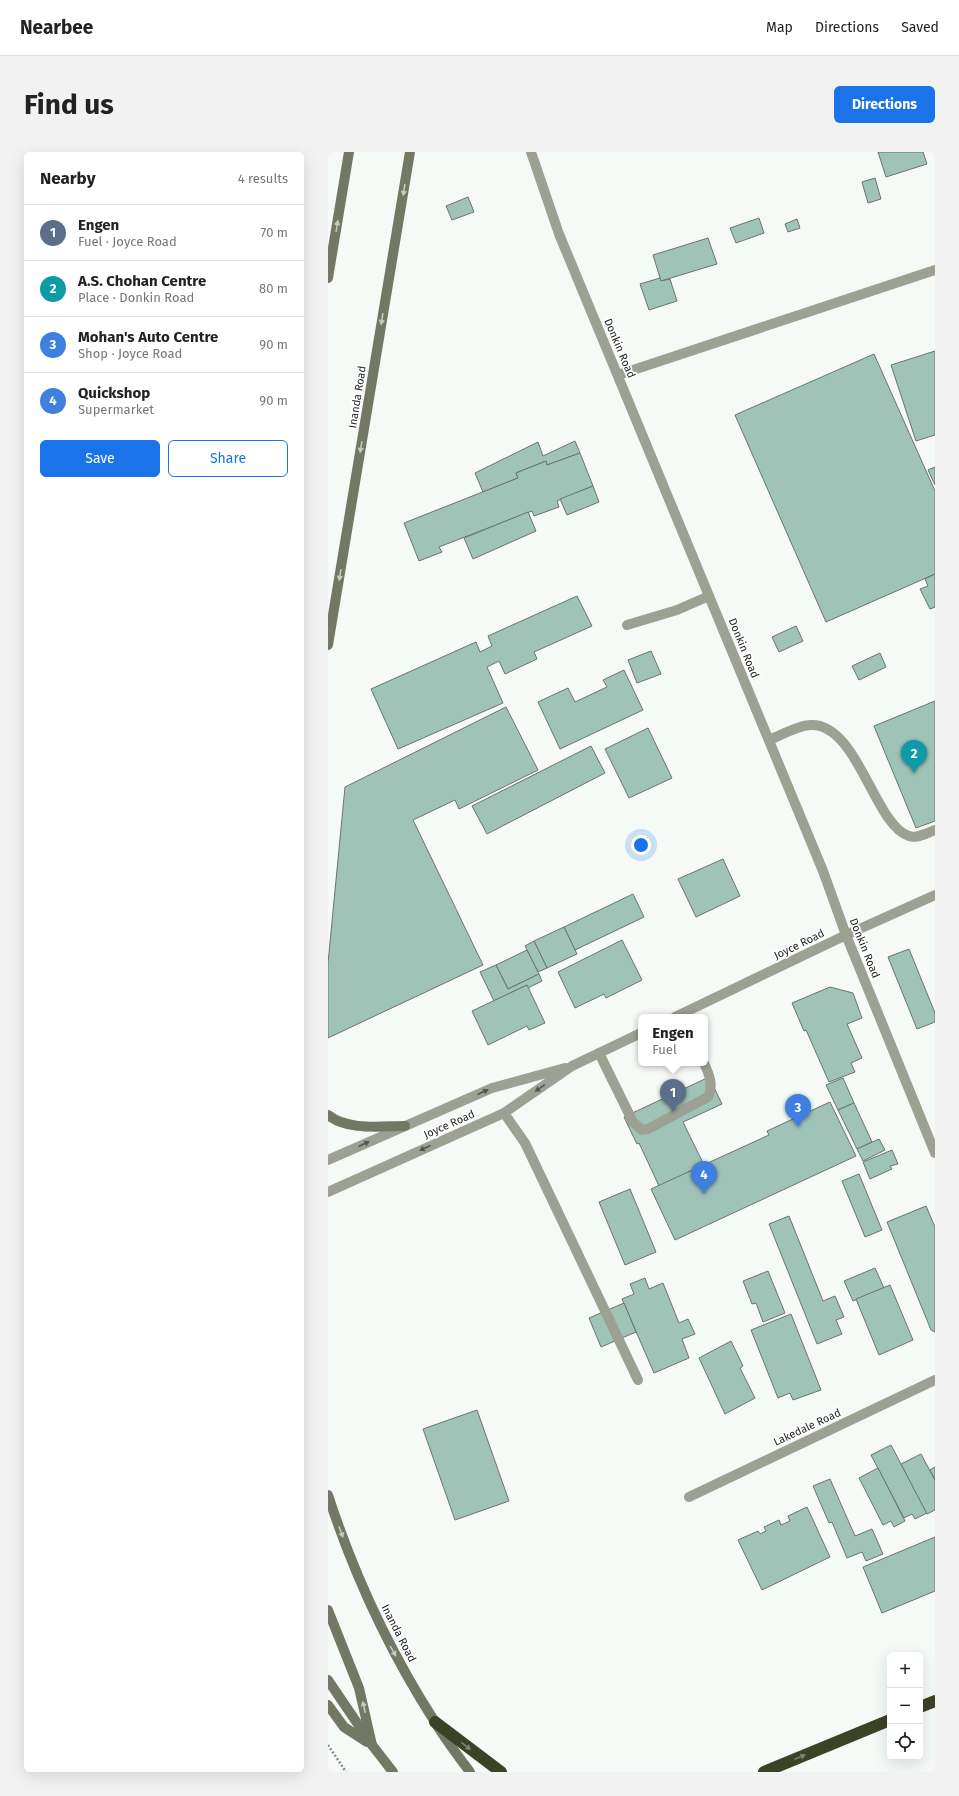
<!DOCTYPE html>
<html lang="en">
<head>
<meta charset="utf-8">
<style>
	body { margin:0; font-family:"Fira Sans",sans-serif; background:#f2f2f2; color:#222 }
	.controls { position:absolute; right:12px; bottom:12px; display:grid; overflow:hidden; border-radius:6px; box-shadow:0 4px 16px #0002 }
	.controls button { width:36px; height:36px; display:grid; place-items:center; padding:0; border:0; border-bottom:1px solid #e0e0e0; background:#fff; color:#222; font:20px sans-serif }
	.you { position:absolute; left:313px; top:693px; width:14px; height:14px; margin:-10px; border:3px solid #fff; border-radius:50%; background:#1a73e8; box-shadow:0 0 0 6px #1a73e833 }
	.badge { display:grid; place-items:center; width:26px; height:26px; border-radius:50%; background:#1a73e8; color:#fff; font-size:13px; font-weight:700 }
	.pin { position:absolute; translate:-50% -33px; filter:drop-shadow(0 1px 2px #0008) }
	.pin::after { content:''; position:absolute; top:21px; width:14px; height:12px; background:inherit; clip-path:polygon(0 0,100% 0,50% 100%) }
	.popup { position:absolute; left:310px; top:862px; width:70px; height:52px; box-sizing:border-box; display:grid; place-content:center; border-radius:6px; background:#fff; filter:drop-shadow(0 1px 3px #0005); font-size:13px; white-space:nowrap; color:#767676 }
	.popup b { font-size:15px; color:#222 }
	.popup::after { content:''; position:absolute; left:50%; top:100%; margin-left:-8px; border:8px solid transparent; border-top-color:#fff }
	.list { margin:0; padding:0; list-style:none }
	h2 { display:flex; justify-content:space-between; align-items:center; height:52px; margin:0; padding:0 16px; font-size:17px }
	h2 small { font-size:13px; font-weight:400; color:#767676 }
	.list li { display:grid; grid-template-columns:26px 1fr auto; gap:12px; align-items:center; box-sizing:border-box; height:56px; padding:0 16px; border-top:1px solid #e0e0e0 }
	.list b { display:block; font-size:15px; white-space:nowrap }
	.list p { margin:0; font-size:13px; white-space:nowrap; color:#767676 }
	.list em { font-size:13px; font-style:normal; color:#767676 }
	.actions { display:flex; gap:8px; padding:12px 16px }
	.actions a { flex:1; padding:9px 0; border:1px solid #1a73e8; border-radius:6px; text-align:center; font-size:14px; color:#1a73e8 }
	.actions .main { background:#1a73e8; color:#fff }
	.icon { flex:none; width:22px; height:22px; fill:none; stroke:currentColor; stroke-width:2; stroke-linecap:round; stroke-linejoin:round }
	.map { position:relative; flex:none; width:607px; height:1620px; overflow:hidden; border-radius:6px }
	header { display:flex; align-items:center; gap:24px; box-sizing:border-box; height:56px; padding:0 20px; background:#fff; border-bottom:1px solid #e0e0e0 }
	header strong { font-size:19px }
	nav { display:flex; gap:22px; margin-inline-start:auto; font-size:14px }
	.intro { display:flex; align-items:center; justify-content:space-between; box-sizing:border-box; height:96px; padding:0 24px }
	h1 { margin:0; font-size:28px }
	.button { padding:10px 18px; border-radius:6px; background:#1a73e8; color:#fff; font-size:14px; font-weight:700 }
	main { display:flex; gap:24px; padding:0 24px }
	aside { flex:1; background:#fff; border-radius:6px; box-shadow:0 4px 16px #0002 }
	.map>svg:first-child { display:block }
	.building { fill:#9fc4b7; stroke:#6d7270 }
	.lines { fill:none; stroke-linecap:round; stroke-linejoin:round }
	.path { stroke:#878a87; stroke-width:2.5; stroke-dasharray:2 2; stroke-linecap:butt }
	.lane { stroke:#9da194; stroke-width:10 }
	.street { stroke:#9da194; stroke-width:10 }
	.secondary { stroke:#727864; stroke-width:10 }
	.highway { stroke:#3b4226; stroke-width:12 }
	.oneway { fill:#c7c9c1 }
	.oneway2 { fill:#535650 }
	.oneway3 { fill:#808472 }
	.labels { text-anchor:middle; stroke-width:3.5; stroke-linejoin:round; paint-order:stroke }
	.street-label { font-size:11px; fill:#222422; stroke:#fff }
</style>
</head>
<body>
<header>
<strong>Nearbee</strong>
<nav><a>Map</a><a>Directions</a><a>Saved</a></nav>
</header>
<div class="intro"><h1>Find us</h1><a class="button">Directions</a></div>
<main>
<aside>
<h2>Nearby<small>4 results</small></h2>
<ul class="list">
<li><span class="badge" style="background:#5c6f8a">1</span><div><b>Engen</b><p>Fuel · Joyce Road</p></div><em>70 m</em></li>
<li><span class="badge" style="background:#0f9aa8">2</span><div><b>A.S. Chohan Centre</b><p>Place · Donkin Road</p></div><em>80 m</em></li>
<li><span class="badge" style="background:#3f7fe0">3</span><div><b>Mohan's Auto Centre</b><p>Shop · Joyce Road</p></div><em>90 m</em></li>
<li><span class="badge" style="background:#3f7fe0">4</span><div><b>Quickshop</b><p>Supermarket</p></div><em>90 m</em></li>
</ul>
<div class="actions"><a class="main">Save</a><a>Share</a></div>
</aside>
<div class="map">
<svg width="607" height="1620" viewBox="0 0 607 1620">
	<rect width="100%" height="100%" fill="#f6faf6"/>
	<g class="building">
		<polygon points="550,0 595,0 599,12 558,25"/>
		<polygon points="547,26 553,47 540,51 534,30"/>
		<polygon points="140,45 146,60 124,68 118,54"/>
		<polygon points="431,66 436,81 408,91 402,76"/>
		<polygon points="469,67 472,76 460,80 457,72"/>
		<polygon points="380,86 389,112 333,129 325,103"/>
		<polygon points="332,126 333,129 342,127 349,149 321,158 312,132"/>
		<polygon points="607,199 607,283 588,289 563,213"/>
		<polygon points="546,202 607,339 607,422 498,470 407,263"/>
		<polygon points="247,289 252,301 219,313 218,309 188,321 190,326 155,340 147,321 210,290 215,304"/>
		<polygon points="252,301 265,334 229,349 231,355 206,364 204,359 111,395 114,400 91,409 76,371 190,326 188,321 218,309 219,313"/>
		<polygon points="607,315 607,333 600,318"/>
		<polygon points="265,334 271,350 239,363 232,347"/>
		<polygon points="200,360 208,379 145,407 136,386"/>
		<polygon points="607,422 607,455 602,457 592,437 600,434 597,427"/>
		<polygon points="249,444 264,474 206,500 209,507 177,522 171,509 159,515 175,551 70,597 43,537 148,490 152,500 164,494 160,484"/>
		<polygon points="468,474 475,489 451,500 444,485"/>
		<polygon points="323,499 333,522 309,531 300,508"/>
		<polygon points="552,501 558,515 531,528 524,514"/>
		<polygon points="296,518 315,558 232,597 210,550 240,536 247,550 279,535 275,528"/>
		<polygon points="607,549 607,669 588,676 546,574"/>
		<polygon points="178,555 210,618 131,657 127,648 85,668 155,813 0,886 0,811 17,635"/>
		<polygon points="320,576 344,626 301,646 277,597"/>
		<polygon points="263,594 277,621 159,682 144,654"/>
		<polygon points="395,707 412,744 368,765 350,727"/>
		<polygon points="305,742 316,765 247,798 236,775"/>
		<polygon points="236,775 249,802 219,816 206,789"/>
		<polygon points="294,788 314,828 278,846 276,842 247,856 230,820"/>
		<polygon points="206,789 219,816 210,820 197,794"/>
		<polygon points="581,797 607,861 607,870 589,877 560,805"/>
		<polygon points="199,798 211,822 180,837 168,813"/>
		<polygon points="168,813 180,837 211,822 214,829 200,836 199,833 166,849 152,820"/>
		<polygon points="199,833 217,871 201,878 199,874 160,893 144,859"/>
		<polygon points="502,835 525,841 534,866 519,872 534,906 523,911 527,920 501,930 478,878 476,879 464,851"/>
		<polygon points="381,925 394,952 355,970 376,1013 331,1034 311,991 309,992 296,965"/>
		<polygon points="515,926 526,951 510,958 498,933"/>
		<polygon points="502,950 528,1004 347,1088 323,1037 441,983 439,979"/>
		<polygon points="526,951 544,990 529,997 510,958"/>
		<polygon points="551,987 557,998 535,1009 529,997"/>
		<polygon points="564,998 570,1012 562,1014 564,1017 542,1027 535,1010"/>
		<polygon points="531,1022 554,1078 537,1085 514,1029"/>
		<polygon points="302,1037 328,1100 297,1113 271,1050"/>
		<polygon points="598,1054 607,1075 607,1180 603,1178 559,1070"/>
		<polygon points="461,1064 495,1149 507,1144 516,1165 508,1168 514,1182 489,1192 441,1072"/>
		<polygon points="547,1116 556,1136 525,1149 516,1129"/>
		<polygon points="440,1119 457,1161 435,1170 428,1151 424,1152 415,1129"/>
		<polygon points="317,1126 321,1137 335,1131 351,1171 360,1167 367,1182 354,1187 361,1206 326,1221 294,1147 306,1142 302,1132"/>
		<polygon points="562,1133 585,1188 551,1203 528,1147"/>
		<polygon points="296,1151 308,1180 273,1195 261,1166"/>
		<polygon points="463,1162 493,1238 465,1248 462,1241 450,1246 423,1178"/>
		<polygon points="403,1189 415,1214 412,1216 427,1246 397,1262 371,1206"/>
		<polygon points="149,1258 181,1349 127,1368 95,1277"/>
		<polygon points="563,1293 599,1361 587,1367 584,1362 576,1366 543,1303"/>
		<polygon points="593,1302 607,1328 607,1358 599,1362 573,1312"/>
		<polygon points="607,1315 607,1328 602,1318"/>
		<polygon points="550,1316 577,1369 566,1375 563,1369 555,1373 531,1326"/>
		<polygon points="502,1327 527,1384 544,1377 555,1402 538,1409 534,1400 519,1406 504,1370 501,1371 485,1334"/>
		<polygon points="479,1355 502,1405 434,1438 410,1388 430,1379 432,1382 438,1379 436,1375 451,1368 453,1373 462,1369 460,1364"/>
		<polygon points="607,1385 607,1439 554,1461 535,1415"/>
	</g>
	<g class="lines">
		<polyline class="path" points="0,1593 18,1620"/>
		<g class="lane">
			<polyline points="290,223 607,118"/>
			<polyline points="299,473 349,458 381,444"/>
			<path d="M441,588c13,-5 29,-15 43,-15 46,0 63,101 97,111 8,3 18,-3 26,-6"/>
			<polyline points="518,783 607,1001"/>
			<path d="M271,901l34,69 9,8 6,-1 60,-32c6,-12 1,-23 -4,-34"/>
			<polyline points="176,961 197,991 310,1228"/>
			<polyline points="361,1345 607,1228"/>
		</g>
		<g class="street">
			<polyline points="203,0 231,82 495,719 518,783"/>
			<polyline points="347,865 518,783 607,743"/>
			<polyline points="0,1008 164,936 237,916"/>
			<polyline points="0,1040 176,961 244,914 313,881"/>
		</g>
		<g class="secondary">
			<polyline points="0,126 21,0"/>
			<polyline points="0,493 82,0"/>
			<path d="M0,963c20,16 53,11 77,11"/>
			<path d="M0,1343c26,80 62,157 107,227 10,17 23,34 35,50"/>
			<polyline points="0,1458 31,1536 44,1593"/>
			<polyline points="0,1528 44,1593 65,1620"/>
			<polyline points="0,1553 16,1575 39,1590"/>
		</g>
		<g class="highway">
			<polyline points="592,1555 607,1549"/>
			<polyline points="107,1570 173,1620"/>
			<polyline points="436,1620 562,1568"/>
		</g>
	</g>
	<defs><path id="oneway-solid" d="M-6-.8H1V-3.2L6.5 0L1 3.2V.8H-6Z"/></defs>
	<g class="oneway">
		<use href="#oneway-solid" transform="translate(76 38) rotate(99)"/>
		<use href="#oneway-solid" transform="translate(9 74) rotate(-81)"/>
		<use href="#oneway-solid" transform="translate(54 167) rotate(99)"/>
		<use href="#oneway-solid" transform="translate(33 295) rotate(99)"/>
		<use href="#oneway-solid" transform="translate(12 423) rotate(99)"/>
		<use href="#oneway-solid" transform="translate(13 1380) rotate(69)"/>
		<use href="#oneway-solid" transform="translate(65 1499) rotate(60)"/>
		<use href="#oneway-solid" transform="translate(36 1555) rotate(-102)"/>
	</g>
	<g class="oneway2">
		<use href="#oneway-solid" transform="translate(212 936) rotate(146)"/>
		<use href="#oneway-solid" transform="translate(155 940) rotate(-24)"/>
		<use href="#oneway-solid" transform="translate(36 992) rotate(-24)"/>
		<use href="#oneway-solid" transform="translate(97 996) rotate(156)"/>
	</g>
	<g class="oneway3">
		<use href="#oneway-solid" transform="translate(138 1594) rotate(38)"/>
		<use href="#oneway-solid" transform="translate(472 1605) rotate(-22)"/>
	</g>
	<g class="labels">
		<g class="street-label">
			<text transform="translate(292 196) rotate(67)" y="4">Donkin Road</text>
			<text transform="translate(29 245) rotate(-81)" y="4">Inanda Road</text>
			<text transform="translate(416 496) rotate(68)" y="4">Donkin Road</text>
			<text transform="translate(471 792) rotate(-26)" y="4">Joyce Road</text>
			<text transform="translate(537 796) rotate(68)" y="4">Donkin Road</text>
			<text transform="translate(121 972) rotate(-24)" y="4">Joyce Road</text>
			<text transform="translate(479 1275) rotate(-25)" y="4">Lakedale Road</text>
			<text transform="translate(71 1481) rotate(63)" y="4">Inanda Road</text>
		</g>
	</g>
</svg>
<div class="controls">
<button>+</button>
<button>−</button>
<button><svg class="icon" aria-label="locate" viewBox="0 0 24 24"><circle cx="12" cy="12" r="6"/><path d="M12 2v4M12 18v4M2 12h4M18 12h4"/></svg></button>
</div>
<div class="you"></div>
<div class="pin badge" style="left:345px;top:960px;background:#5c6f8a">1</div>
<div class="popup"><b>Engen</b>Fuel</div>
<div class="pin badge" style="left:586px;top:621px;background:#0f9aa8">2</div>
<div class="pin badge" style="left:470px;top:975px;background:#3f7fe0">3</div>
<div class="pin badge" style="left:376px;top:1042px;background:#3f7fe0">4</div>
</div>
</main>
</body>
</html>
